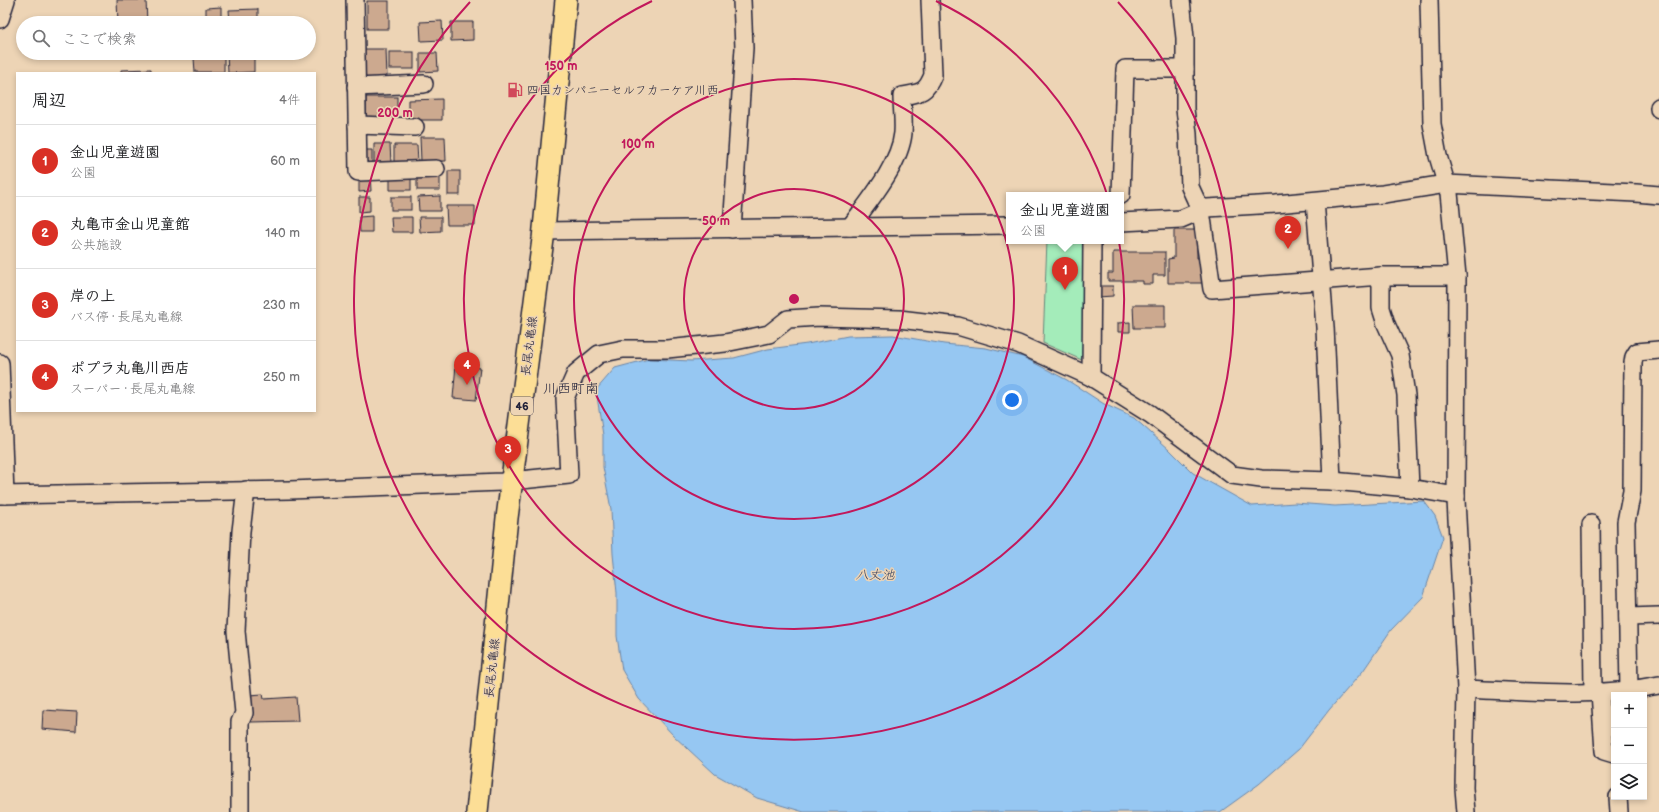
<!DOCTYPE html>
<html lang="ja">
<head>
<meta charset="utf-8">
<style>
	body { margin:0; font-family:"Balsamiq Sans","Klee One",sans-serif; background:#f2f2f2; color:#202124 }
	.controls { position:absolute; right:12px; bottom:12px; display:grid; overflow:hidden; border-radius:0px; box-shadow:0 2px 6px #0003 }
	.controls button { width:36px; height:36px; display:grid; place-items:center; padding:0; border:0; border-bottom:1px solid #e0e0e0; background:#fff; color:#202124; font:20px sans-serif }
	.you { position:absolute; left:1012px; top:400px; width:14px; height:14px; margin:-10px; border:3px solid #fff; border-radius:50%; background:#1a73e8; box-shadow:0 0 0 6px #1a73e833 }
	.badge { display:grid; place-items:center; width:26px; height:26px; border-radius:50%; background:#d93025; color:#fff; font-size:13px; font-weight:700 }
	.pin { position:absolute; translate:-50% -33px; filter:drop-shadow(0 1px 2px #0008) }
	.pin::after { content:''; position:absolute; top:21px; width:14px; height:12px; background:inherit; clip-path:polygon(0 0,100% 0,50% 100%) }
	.popup { position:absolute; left:1006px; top:192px; width:118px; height:52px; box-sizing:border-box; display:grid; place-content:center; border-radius:0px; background:#fff; filter:drop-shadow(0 1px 3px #0005); font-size:13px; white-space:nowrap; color:#757577 }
	.popup b { font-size:15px; color:#202124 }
	.popup::after { content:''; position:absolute; left:50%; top:100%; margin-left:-8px; border:8px solid transparent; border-top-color:#fff }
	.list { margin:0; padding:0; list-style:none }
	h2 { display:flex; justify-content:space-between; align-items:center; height:52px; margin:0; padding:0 16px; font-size:17px }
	h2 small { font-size:13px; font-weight:400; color:#757577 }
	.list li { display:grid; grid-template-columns:26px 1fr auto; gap:12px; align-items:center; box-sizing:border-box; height:72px; padding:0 16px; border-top:1px solid #e0e0e0 }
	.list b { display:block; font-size:15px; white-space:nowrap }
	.list p { margin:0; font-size:13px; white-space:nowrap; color:#757577 }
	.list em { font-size:13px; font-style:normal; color:#757577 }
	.icon { flex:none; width:22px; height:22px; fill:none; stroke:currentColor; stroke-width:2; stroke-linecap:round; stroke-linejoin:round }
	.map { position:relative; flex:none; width:1659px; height:812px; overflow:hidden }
	.search { position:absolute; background:#fff; box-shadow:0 2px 6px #0003; left:16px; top:16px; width:300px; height:44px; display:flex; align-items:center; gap:10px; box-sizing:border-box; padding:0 14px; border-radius:22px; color:#757577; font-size:15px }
	.panel { position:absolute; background:#fff; box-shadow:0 2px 6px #0003; left:16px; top:72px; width:300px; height:340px; border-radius:0px }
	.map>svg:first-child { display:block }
	.park { fill:#a4ecba; stroke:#63877a }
	.water { fill:#96c7f2; stroke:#6885a9 }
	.building { fill:#cca98f; stroke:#22223b }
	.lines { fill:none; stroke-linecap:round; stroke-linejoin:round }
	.minor-casing { stroke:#22223b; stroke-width:20 }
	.major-casing { stroke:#22223b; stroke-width:24 }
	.minor { stroke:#edd4b5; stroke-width:17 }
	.major { stroke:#fcde96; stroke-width:21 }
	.ring { fill:none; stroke:#c2185b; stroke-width:2 }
	.labels { text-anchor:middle; stroke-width:3; stroke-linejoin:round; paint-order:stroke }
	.shield { fill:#edd4b5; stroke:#5f5760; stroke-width:1 }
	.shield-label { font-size:11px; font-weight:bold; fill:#22223b }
	.poi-label { font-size:12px; fill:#22223b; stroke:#edd4b5; text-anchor:start }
	.street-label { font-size:12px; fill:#22223b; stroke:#edd4b5 }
	.water-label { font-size:13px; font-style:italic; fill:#394360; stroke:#edd4b5 }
	.quarter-label { font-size:14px; fill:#22223b; stroke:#edd4b5 }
	.centre { fill:#c2185b; stroke:#edd4b5; stroke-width:2 }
	.ring-label { font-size:12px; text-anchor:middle; font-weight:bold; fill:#c2185b; stroke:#edd4b5; stroke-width:3; stroke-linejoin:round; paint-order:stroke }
</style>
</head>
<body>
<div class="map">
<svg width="1659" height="812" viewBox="0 0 1659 812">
	<rect width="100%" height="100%" fill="#edd4b5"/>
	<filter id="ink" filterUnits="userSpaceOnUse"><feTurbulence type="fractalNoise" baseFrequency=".025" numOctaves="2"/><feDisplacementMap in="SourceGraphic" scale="8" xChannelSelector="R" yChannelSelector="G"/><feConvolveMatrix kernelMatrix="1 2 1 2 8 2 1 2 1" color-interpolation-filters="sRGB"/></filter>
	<g filter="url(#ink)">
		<polygon class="park" points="1047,241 1086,241 1082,360 1043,343"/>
		<polygon class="water" points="893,335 944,344 986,348 1023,357 1067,380 1104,404 1134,418 1169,449 1193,473 1252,506 1295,503 1335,506 1424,501 1435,516 1443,537 1423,597 1391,630 1363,671 1329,710 1299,749 1259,784 1220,812 804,812 757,798 715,774 674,736 639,699 622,670 617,636 617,593 613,554 611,509 603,467 603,435 596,390 615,368 649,359 691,361 734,358 768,349 807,344 848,336"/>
		<g class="building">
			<polygon points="117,0 146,0 147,23 118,23"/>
			<rect x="367" y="1" width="22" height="28"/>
			<polygon points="221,7 221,23 206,23 206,8"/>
			<polygon points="258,9 258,23 230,23 229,10"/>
			<polygon points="442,21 443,40 421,41 420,22"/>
			<polygon points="451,22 473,22 473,40 451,41"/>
			<polygon points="362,49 386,49 387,78 363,78"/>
			<rect x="389" y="52" width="25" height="17"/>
			<polygon points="118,53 149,53 149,56 119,57"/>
			<polygon points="227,53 254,53 254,72 228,73"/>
			<polygon points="420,53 437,53 438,71 420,72"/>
			<polygon points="224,57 224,72 195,72 194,58"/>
			<polygon points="151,69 151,73 121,73 121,70"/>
			<rect x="366" y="97" width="31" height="23"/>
			<polygon points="442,99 442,120 408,120 408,100"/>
			<polygon points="420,137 445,137 446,161 421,161"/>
			<polygon points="374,144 390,144 391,163 374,163"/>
			<polygon points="394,145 417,145 418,162 394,162"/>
			<polygon points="363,150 372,150 372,163 363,164"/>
			<rect x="448" y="171" width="12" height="24"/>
			<polygon points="359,174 370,174 371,191 359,192"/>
			<rect x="417" y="175" width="23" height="15"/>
			<rect x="390" y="176" width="21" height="14"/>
			<polygon points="440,196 440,211 419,211 418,197"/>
			<polygon points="359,197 370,197 370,211 359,212"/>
			<rect x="391" y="197" width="20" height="13"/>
			<polygon points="446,206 475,206 475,225 447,225"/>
			<polygon points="372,216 372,232 360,232 359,217"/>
			<polygon points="391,217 412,217 412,232 392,232"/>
			<polygon points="419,217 441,217 441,231 420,232"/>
			<polygon points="1174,230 1197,230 1197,258 1202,258 1203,283 1168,283 1168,259 1174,258"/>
			<polygon points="1113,252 1165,252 1165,275 1153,275 1153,284 1143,284 1143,281 1108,281 1108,273 1113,273"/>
			<polygon points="1098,286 1113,286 1113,296 1098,297"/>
			<polygon points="1133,305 1165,305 1165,328 1134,328"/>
			<polygon points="1130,322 1130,332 1118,332 1118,323"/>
			<polygon points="456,365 480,368 476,400 453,398"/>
			<polygon points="263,694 264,699 296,697 298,721 251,722 249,695"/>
			<polygon points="43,710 77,712 76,732 42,729"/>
		</g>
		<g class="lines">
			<g class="minor-casing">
				<g id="minor">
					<polyline points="355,0 358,172 436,169"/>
					<polyline points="1181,0 1185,38 1185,109 1188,134 1190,187 1201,211 1212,289 1381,276 1457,276"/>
					<polyline points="1429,0 1432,124 1438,156 1449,193 1457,276 1456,500 1466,689 1464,788 1466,812"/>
					<polyline points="0,19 6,0"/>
					<polyline points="356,87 424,84"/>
					<polyline points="1659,107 1659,109"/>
					<polyline points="357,125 415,127"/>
					<polyline points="1121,195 1125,69 1185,69"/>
					<polyline points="1315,201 1325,327 1332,481"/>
					<polyline points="1121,222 1181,219 1207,208 1276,204 1383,194 1446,184 1636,193 1659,195"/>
					<path d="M850,227c18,-25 50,-62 53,-94 1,-12 -1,-25 -1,-37 18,-3 24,-3 31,-21l-3,-75"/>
					<polyline points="732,229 744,48 742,0"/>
					<polyline points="543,231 1009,225"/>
					<polyline points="1381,276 1381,308 1386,324 1400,355 1406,395 1410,488"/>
					<polyline points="0,363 5,495"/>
					<polyline points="1091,377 1092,241"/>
					<polyline points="0,495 290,490 502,482 569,475 565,398 576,373 599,354 623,349 667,349 725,343 769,334 788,319 819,317 899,319 958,326 1018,344 1091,377 1150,414 1232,475 1261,479 1332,481 1410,488 1456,496"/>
					<polyline points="1591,524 1593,692"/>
					<polyline points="1628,617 1659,616"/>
					<path d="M1466,689c64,3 130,9 193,-4"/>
					<polyline points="1629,690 1626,522 1632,491 1633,363 1634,357 1637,352 1659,350"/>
					<polyline points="1600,692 1604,751 1614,754"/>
					<polyline points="1618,797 1619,812"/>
					<polyline points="240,812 240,722 244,713 236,631 241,531 246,490"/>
				</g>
			</g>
			<g class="major-casing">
				<polyline id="major" points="477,812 507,518 543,239 566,0"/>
			</g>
			<use href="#minor" class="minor"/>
			<use href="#major" class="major"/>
		</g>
	</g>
	<g class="ring">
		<circle cx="794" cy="299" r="110"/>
		<circle cx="794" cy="299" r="220"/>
		<path d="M936 1A330 330 0 1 1 652 1"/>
		<path d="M1118 2A440 440 0 1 1 470 2"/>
	</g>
	<defs>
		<g id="fuel-bare" transform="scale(1.2)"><path d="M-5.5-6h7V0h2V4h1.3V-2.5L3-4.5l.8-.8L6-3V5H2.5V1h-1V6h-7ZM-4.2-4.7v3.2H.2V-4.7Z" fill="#d1495b" stroke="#edd4b5" stroke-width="2.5" paint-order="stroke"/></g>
	</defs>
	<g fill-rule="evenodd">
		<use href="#fuel-bare" x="515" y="90"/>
	</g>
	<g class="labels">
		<rect class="shield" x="511" y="397" width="22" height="18" rx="3"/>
		<g class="shield-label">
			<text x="522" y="410">46</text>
		</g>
		<g class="poi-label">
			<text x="527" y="94">四国カンパニーセルフカーケア川西</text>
		</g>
		<g class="street-label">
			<text transform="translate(529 346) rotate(-83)" y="4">長尾丸亀線</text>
			<text transform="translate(492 668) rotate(-84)" y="4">長尾丸亀線</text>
		</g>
		<g class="water-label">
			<text x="875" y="579">八丈池</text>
		</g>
		<g class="quarter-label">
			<text x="571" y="393">川西町南</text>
		</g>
	</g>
	<circle cx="794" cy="299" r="6" class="centre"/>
	<g class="ring-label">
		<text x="561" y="70">150 m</text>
		<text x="395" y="117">200 m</text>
		<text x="638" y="148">100 m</text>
		<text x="716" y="225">50 m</text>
	</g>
</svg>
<div class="controls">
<button>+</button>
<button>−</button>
<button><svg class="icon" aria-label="layers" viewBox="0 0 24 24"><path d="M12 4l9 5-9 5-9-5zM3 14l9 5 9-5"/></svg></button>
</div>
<div class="you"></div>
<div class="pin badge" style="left:1065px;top:290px">1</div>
<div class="popup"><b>金山児童遊園</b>公園</div>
<div class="pin badge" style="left:1288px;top:249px">2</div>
<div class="pin badge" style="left:508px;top:469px">3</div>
<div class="pin badge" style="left:467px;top:385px">4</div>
<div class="search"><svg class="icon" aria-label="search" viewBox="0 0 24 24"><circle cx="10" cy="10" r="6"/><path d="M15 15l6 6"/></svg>ここで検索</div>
<section class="panel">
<h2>周辺<small>4件</small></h2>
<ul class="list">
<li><span class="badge">1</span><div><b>金山児童遊園</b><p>公園</p></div><em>60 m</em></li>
<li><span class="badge">2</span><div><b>丸亀市金山児童館</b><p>公共施設</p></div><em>140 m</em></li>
<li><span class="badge">3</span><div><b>岸の上</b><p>バス停 · 長尾丸亀線</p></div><em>230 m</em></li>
<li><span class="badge">4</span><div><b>ポプラ丸亀川西店</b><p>スーパー · 長尾丸亀線</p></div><em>250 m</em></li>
</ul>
</section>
</div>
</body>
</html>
